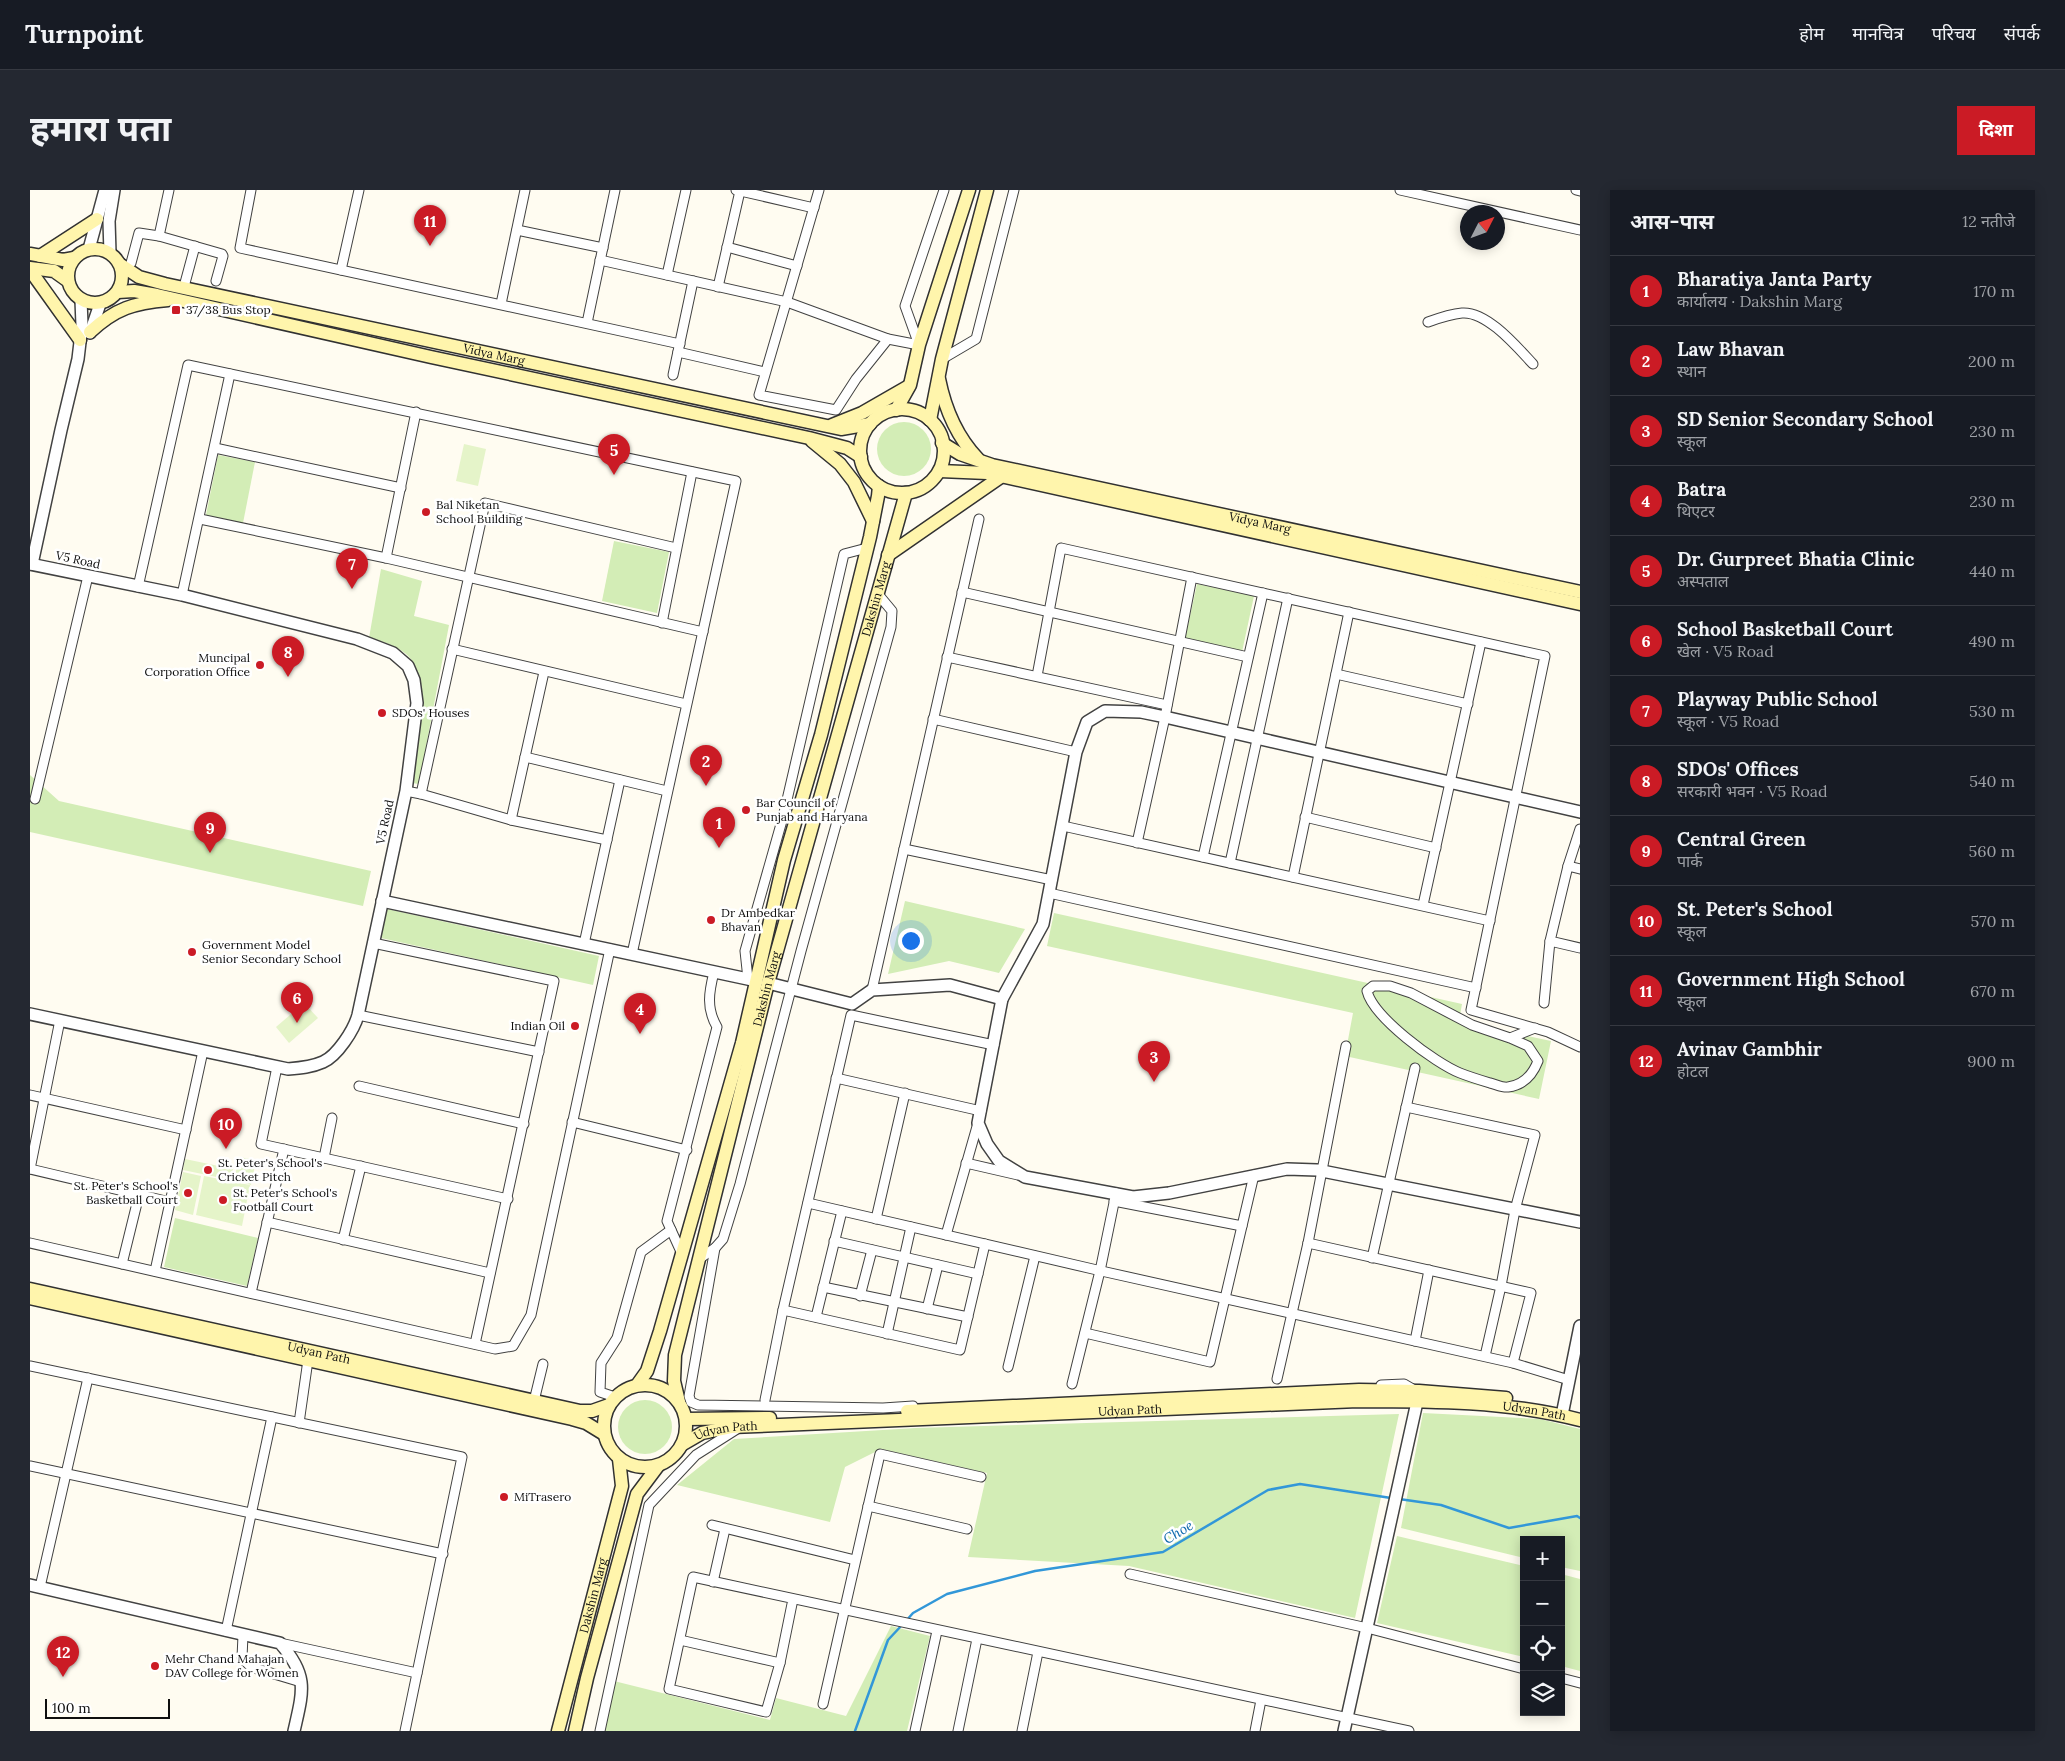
<!DOCTYPE html>
<html lang="hi">
<head>
<meta charset="utf-8">
<style>
	body { margin:0; font-family:Lora,"Noto Sans Devanagari",serif; background:#242831; color:#f1f3f6 }
	.controls { position:absolute; right:15px; bottom:15px; display:grid; overflow:hidden; border-radius:0px; box-shadow:0 2px 12px #0003 }
	.controls button { width:45px; height:45px; display:grid; place-items:center; padding:0; border:0; border-bottom:1px solid #363941; background:#171b24; color:#f1f3f6; font:25px sans-serif }
	.compass { position:absolute; left:1430px; top:15px; width:45px; height:45px; border-radius:50%; background:#171b24; box-shadow:0 2px 12px #0003; rotate:48deg }
	.scale { position:absolute; left:15px; bottom:12px; width:125px; box-sizing:border-box; padding-left:5px; border:2px solid #0f0f0f; border-top:0; font-size:14px; line-height:18px; white-space:nowrap; color:#0f0f0f; -webkit-text-stroke:4px #fff; paint-order:stroke }
	.you { position:absolute; left:880px; top:750px; width:18px; height:18px; margin:-12px; border:4px solid #fff; border-radius:50%; background:#1a73e8; box-shadow:0 0 0 8px #1a73e833 }
	.badge { display:grid; place-items:center; width:32px; height:32px; border-radius:50%; background:#cb1b25; color:#fff; font-size:16px; font-weight:700 }
	.pin { position:absolute; translate:-50% -41px; filter:drop-shadow(0 1px 2px #0008) }
	.pin::after { content:''; position:absolute; top:26px; width:18px; height:15px; background:inherit; clip-path:polygon(0 0,100% 0,50% 100%) }
	.list { margin:0; padding:0; list-style:none }
	h2 { display:flex; justify-content:space-between; align-items:center; height:65px; margin:0; padding:0 20px; font-size:21px }
	h2 small { font-size:16px; font-weight:400; color:#9ea1a6 }
	.list li { display:grid; grid-template-columns:32px 1fr auto; gap:15px; align-items:center; box-sizing:border-box; height:70px; padding:0 20px; border-top:1px solid #363941 }
	.list b { display:block; font-size:19px; white-space:nowrap }
	.list p { margin:0; font-size:16px; white-space:nowrap; color:#9ea1a6 }
	.list em { font-size:16px; font-style:normal; color:#9ea1a6 }
	.icon { flex:none; width:28px; height:28px; fill:none; stroke:currentColor; stroke-width:2; stroke-linecap:round; stroke-linejoin:round }
	.map { position:relative; flex:none; width:1550px; height:1541px; overflow:hidden; border-radius:0px }
	header { display:flex; align-items:center; gap:30px; box-sizing:border-box; height:70px; padding:0 25px; background:#171b24; border-bottom:1px solid #363941 }
	header strong { font-size:24px }
	nav { display:flex; gap:28px; margin-inline-start:auto; font-size:18px }
	.intro { display:flex; align-items:center; justify-content:space-between; box-sizing:border-box; height:120px; padding:0 30px }
	h1 { margin:0; font-size:35px }
	.button { padding:12px 22px; border-radius:0px; background:#cb1b25; color:#fff; font-size:18px; font-weight:700 }
	main { display:flex; gap:30px; padding:0 30px }
	aside { flex:1; background:#171b24; border-radius:0px; box-shadow:0 2px 12px #0003 }
	.map>svg:first-child { display:block }
	.green { fill:#d3edb6 }
	.pitch { fill:#e5f4c9 }
	.lines { fill:none; stroke-linecap:round; stroke-linejoin:round }
	.stream { stroke:#3297d8; stroke-width:2.5 }
	.minor-casing { stroke:#424242; stroke-width:11 }
	.tertiary-casing { stroke:#424242; stroke-width:14 }
	.secondary-casing { stroke:#313131; stroke-width:15 }
	.minor { stroke:#fff; stroke-width:9 }
	.tertiary { stroke:#fff; stroke-width:11 }
	.secondary { stroke:#fff5ac; stroke-width:12 }
	.poi-dot { fill:#cb1b25; stroke:#fff; stroke-width:2 }
	.labels { text-anchor:middle; stroke-width:5; stroke-linejoin:round; paint-order:stroke }
	.poi-label { font-size:12px; fill:#0f0f0f; stroke:#fff; text-anchor:start }
	.street-label { font-size:12px; fill:#0f0f0f; stroke:#fff }
	.water-label { font-size:14px; font-style:italic; fill:#0d68ac; stroke:#fff }
</style>
</head>
<body>
<header>
<strong>Turnpoint</strong>
<nav><a>होम</a><a>मानचित्र</a><a>परिचय</a><a>संपर्क</a></nav>
</header>
<div class="intro"><h1>हमारा पता</h1><a class="button">दिशा</a></div>
<main>
<div class="map">
<svg width="1550" height="1541" viewBox="0 0 1550 1541">
	<rect width="100%" height="100%" fill="#fffcf1"/>
	<g class="green">
		<circle cx="874" cy="259" r="27"/>
		<polygon points="188,265 225,272 213,333 176,325"/>
		<polygon points="584,351 639,362 627,423 572,411"/>
		<path d="M351,379l41,12 -8,35 35,9 -30,159 -8,-1c4,-32 16,-85 5,-115 -6,-18 -30,-26 -47,-30z"/>
		<polygon points="1167,394 1224,406 1212,462 1155,449"/>
		<polygon points="0,585 29,611 341,681 333,716 0,642"/>
		<polygon points="875,711 995,739 969,783 919,771 858,784"/>
		<polygon points="357,719 569,766 563,795 351,748"/>
		<polygon points="1024,723 1432,814 1429,831 1521,851 1509,909 1315,866 1323,823 1017,756"/>
		<polygon points="145,1028 228,1048 217,1096 134,1077"/>
		<circle cx="615" cy="1237" r="27"/>
		<polygon points="1393,1223 1510,1229 1550,1239 1550,1381 1531,1377 1531,1350 1494,1350 1494,1368 1371,1338"/>
		<polygon points="1369,1224 1325,1428 1099,1376 938,1367 957,1283 851,1259 815,1277 800,1332 647,1295 704,1249 886,1238"/>
		<polygon points="1367,1346 1494,1376 1494,1467 1347,1433"/>
		<polygon points="1531,1384 1550,1389 1550,1481 1531,1476"/>
		<polygon points="861,1436 900,1446 877,1541 572,1541 584,1491 740,1530 746,1508 816,1526"/>
	</g>
	<g class="pitch">
		<polygon points="434,254 456,259 448,296 426,291"/>
		<polygon points="274,813 288,828 259,853 246,837"/>
		<polygon points="209,967 226,970 221,995 204,990"/>
		<polygon points="155,969 203,979 201,990 153,980"/>
		<polygon points="153,982 171,986 163,1025 145,1020"/>
		<polygon points="174,986 220,995 212,1036 166,1025"/>
	</g>
	<g class="lines">
		<g class="stream">
			<polyline points="1369,1309 1411,1315 1479,1338 1547,1326 1550,1328"/>
			<polyline points="876,1431 883,1423 917,1404 1005,1381 1133,1362 1238,1300 1270,1294 1361,1308"/>
			<polyline points="825,1541 858,1450 872,1435"/>
		</g>
		<g class="minor-casing">
			<g id="minor">
				<polyline points="139,0 129,46 192,64 193,66 186,91"/>
				<polyline points="221,0 210,58 650,154"/>
				<polyline points="706,0 784,18"/>
				<polyline points="789,0 729,205 806,220 826,189 858,149"/>
				<polyline points="1370,0 1550,40"/>
				<polyline points="1546,0 1550,1"/>
				<polyline points="487,40 573,58"/>
				<polyline points="697,57 767,76"/>
				<polyline points="570,70 757,112 858,149 889,155"/>
				<polyline points="101,73 109,43 129,46"/>
				<polyline points="311,80 329,0"/>
				<polyline points="637,85 656,0"/>
				<polyline points="155,93 165,56"/>
				<polyline points="688,97 710,1"/>
				<polyline points="471,114 495,0"/>
				<path d="M1398,132c11,-4 22,-8 34,-9 25,-2 55,34 71,51"/>
				<polyline points="557,133 585,0"/>
				<polyline points="889,155 875,116 914,0"/>
				<polyline points="648,162 735,182"/>
				<polyline points="912,169 946,149 984,0"/>
				<polyline points="643,185 663,91"/>
				<polyline points="185,258 371,298"/>
				<polyline points="170,329 356,368 673,442"/>
				<polyline points="356,368 386,222"/>
				<polyline points="108,397 158,175 706,291 602,764"/>
				<polyline points="932,402 1218,467"/>
				<polyline points="152,405 200,184"/>
				<polyline points="632,433 662,282"/>
				<polyline points="422,459 656,514"/>
				<polyline points="917,467 1137,515"/>
				<polyline points="1306,484 1438,514"/>
				<polyline points="1007,486 1031,358 1515,466 1441,820 1518,842 1550,857"/>
				<polyline points="903,529 1046,562"/>
				<polyline points="495,567 637,601"/>
				<polyline points="376,601 391,604 481,630 577,650"/>
				<polyline points="391,604 455,313 646,358"/>
				<polyline points="5,609 58,386"/>
				<polyline points="1275,627 1406,658"/>
				<polyline points="481,630 514,482"/>
				<polyline points="1033,636 1460,731"/>
				<polyline points="1107,653 1135,527 1162,387"/>
				<polyline points="874,659 1022,690"/>
				<polyline points="1173,667 1233,403"/>
				<polyline points="1200,673 1258,408"/>
				<polyline points="1538,676 1550,639"/>
				<polyline points="1550,679 1538,676 1520,751 1550,758"/>
				<polyline points="1263,687 1319,422"/>
				<polyline points="1019,703 1446,798"/>
				<polyline points="1393,715 1451,452"/>
				<polyline points="343,753 524,791 445,1154"/>
				<polyline points="554,754 590,590"/>
				<polyline points="718,789 715,761 753,627 814,364 837,358"/>
				<polyline points="842,800 949,329"/>
				<polyline points="1514,813 1520,751"/>
				<polyline points="328,825 509,862"/>
				<path d="M1480,848l18,8 10,15c-5,13 -14,24 -30,26 -5,1 -13,-3 -18,-4 -10,-3 -20,-6 -30,-10 -25,-10 -87,-56 -93,-82l6,-5h17l21,7 61,32 38,13 25,-10"/>
				<polyline points="247,877 231,954 478,1009"/>
				<polyline points="806,888 951,921"/>
				<polyline points="329,896 494,934"/>
				<polyline points="0,905 156,940"/>
				<polyline points="1376,917 1505,945 1485,1020 1471,1096 1455,1166"/>
				<polyline points="542,932 657,960"/>
				<polyline points="294,968 302,928"/>
				<polyline points="936,973 988,985"/>
				<polyline points="0,979 30,830"/>
				<polyline points="0,979 140,1012"/>
				<polyline points="1084,1011 1212,1036"/>
				<polyline points="778,1013 1067,1080 1483,1173 1539,1190"/>
				<polyline points="846,1029 875,903"/>
				<polyline points="237,1032 460,1083"/>
				<polyline points="916,1045 948,933"/>
				<polyline points="313,1050 331,976"/>
				<polyline points="804,1051 948,1084"/>
				<polyline points="0,1053 465,1159 483,1156 501,1125 580,759"/>
				<polyline points="1278,1053 1501,1103 1483,1173"/>
				<polyline points="685,1058 659,1206 661,1212 668,1215 853,1218 883,1216"/>
				<path d="M652,1064l-15,-33 50,-194c-11,-19 -8,-35 -3,-55"/>
				<polyline points="1342,1068 1385,878"/>
				<polyline points="669,1069 685,1058 693,1049 710,994 771,761 861,437 862,421 847,403"/>
				<polyline points="92,1074 109,1005"/>
				<polyline points="125,1081 173,861"/>
				<polyline points="793,1097 938,1127"/>
				<polyline points="221,1103 254,959"/>
				<polyline points="830,1106 842,1060"/>
				<polyline points="897,1119 908,1075"/>
				<polyline points="753,1120 930,1160 955,1054"/>
				<polyline points="786,1127 812,1021"/>
				<polyline points="1055,1143 1180,1172 1224,985"/>
				<polyline points="857,1144 881,1037"/>
				<polyline points="1385,1151 1399,1080"/>
				<polyline points="0,1176 432,1267 375,1541"/>
				<polyline points="978,1177 1005,1066"/>
				<polyline points="1247,1189 1278,1053 1316,856"/>
				<polyline points="1042,1194 1070,1081 1086,1003"/>
				<polyline points="1351,1195 1374,1194 1386,1201"/>
				<polyline points="585,1207 570,1202 571,1173 587,1148 611,1062 641,1040"/>
				<polyline points="735,1210 753,1120 821,825 964,855"/>
				<polyline points="504,1211 513,1174"/>
				<polyline points="269,1233 278,1170"/>
				<polyline points="0,1276 413,1364"/>
				<polyline points="838,1316 937,1339"/>
				<polyline points="682,1335 825,1370"/>
				<polyline points="1100,1384 1337,1438 1494,1479"/>
				<polyline points="683,1392 695,1339"/>
				<polyline points="10,1397 58,1188"/>
				<polyline points="763,1409 750,1473 736,1522 639,1499 663,1387 1379,1541"/>
				<polyline points="196,1441 242,1227"/>
				<polyline points="213,1445 212,1468 221,1477 271,1492"/>
				<polyline points="650,1450 750,1473"/>
				<polyline points="250,1453 387,1483"/>
				<polyline points="1531,1488 1550,1493"/>
				<polyline points="793,1514 850,1264 951,1287"/>
				<polyline points="570,1541 619,1315 666,1265 707,1239"/>
				<polyline points="885,1541 907,1441"/>
				<polyline points="928,1541 947,1449"/>
				<polyline points="992,1541 1008,1462"/>
				<polyline points="1225,1541 1231,1510"/>
			</g>
		</g>
		<g class="tertiary-casing">
			<g id="tertiary">
				<polyline points="59,59 75,0"/>
				<polyline points="80,63 79,31 84,0"/>
				<polyline points="60,143 70,114"/>
				<path d="M0,374l152,31 175,44 36,14 15,13 6,14 3,23 -11,88 -48,224c-4,15 -21,41 -35,47 -11,5 -23,6 -35,7l-258,-55"/>
				<polyline points="2,374 31,240 48,169 52,135 51,110"/>
				<polyline points="1550,622 1135,527 1111,522 1075,521 1057,532 1046,562 1013,734 972,809 948,933 957,954 969,971 995,987 1103,1007 1139,1003 1257,979 1287,980 1550,1032"/>
				<polyline points="352,711 727,791"/>
				<polyline points="738,793 822,814 842,800 920,795 972,809"/>
				<polyline points="1532,1225 1550,1136"/>
				<path d="M0,1395l250,58c29,33 23,48 14,88"/>
				<polyline points="1314,1541 1389,1203"/>
			</g>
		</g>
		<g class="secondary-casing">
			<g id="secondary">
				<circle cx="65" cy="86" r="27"/>
				<polyline points="0,64 33,70 44,68"/>
				<polyline points="10,66 67,29"/>
				<path id="s1" d="M91,75l18,12 26,7 676,145 29,-5"/>
				<polyline points="0,78 24,81 38,91"/>
				<polyline points="0,80 50,150"/>
				<polyline points="88,102 104,101 127,105 401,167 779,248 817,258 831,267"/>
				<path d="M60,142c26,-24 44,-29 78,-32"/>
				<path d="M909,189c6,30 18,58 39,80"/>
				<circle cx="872" cy="261" r="42"/>
				<polyline points="866,220 880,195 889,155 939,0"/>
				<polyline points="900,230 912,169 957,0"/>
				<polyline points="802,235 832,223 879,196"/>
				<polyline points="782,251 810,274 824,292 843,331"/>
				<path id="s2" d="M912,253l18,11 32,11 588,127"/>
				<polyline points="910,281 957,283 1550,414"/>
				<polyline points="858,365 972,286"/>
				<path id="s3" d="M0,1099l550,122h12l17,-6"/>
				<polyline points="0,1108 542,1229 556,1233 574,1244"/>
				<circle cx="615" cy="1236" r="41"/>
				<polyline points="607,1195 617,1181 630,1141 712,853 754,670 791,545 840,347 848,306 849,296"/>
				<path id="s4" d="M649,1212l-5,-21 1,-26 93,-372 138,-490"/>
				<polyline points="877,1221 1329,1200 1389,1201 1476,1208"/>
				<polyline points="656,1229 740,1228"/>
				<path id="s5" d="M653,1254l19,-11 29,-6 627,-26c74,0 150,0 222,19"/>
				<path id="s6" d="M528,1541l64,-245 -3,-27"/>
				<polyline points="545,1541 557,1488 607,1304 628,1276"/>
			</g>
		</g>
		<use href="#minor" class="minor"/>
		<use href="#tertiary" class="tertiary"/>
		<use href="#secondary" class="secondary"/>
	</g>
	<g class="poi-dot">
		<rect x="141" y="115" width="10" height="10" rx="2.5"/>
		<circle cx="396" cy="322" r="5"/>
		<circle cx="230" cy="475" r="5"/>
		<circle cx="352" cy="523" r="5"/>
		<circle cx="716" cy="620" r="5"/>
		<circle cx="681" cy="730" r="5"/>
		<circle cx="162" cy="762" r="5"/>
		<circle cx="545" cy="836" r="5"/>
		<circle cx="178" cy="980" r="5"/>
		<circle cx="158" cy="1003" r="5"/>
		<circle cx="193" cy="1010" r="5"/>
		<circle cx="474" cy="1307" r="5"/>
		<circle cx="125" cy="1476" r="5"/>
	</g>
	<g class="labels">
		<g class="poi-label">
			<text x="156" y="124">37/38 Bus Stop</text>
			<text x="406" y="319">Bal Niketan<tspan x="406" dy="14">School Building</tspan></text>
			<text x="220" y="472" text-anchor="end">Muncipal<tspan x="220" dy="14">Corporation Office</tspan></text>
			<text x="362" y="527">SDOs' Houses</text>
			<text x="726" y="617">Bar Council of<tspan x="726" dy="14">Punjab and Haryana</tspan></text>
			<text x="691" y="727">Dr Ambedkar<tspan x="691" dy="14">Bhavan</tspan></text>
			<text x="172" y="759">Government Model<tspan x="172" dy="14">Senior Secondary School</tspan></text>
			<text x="535" y="840" text-anchor="end">Indian Oil</text>
			<text x="188" y="977">St. Peter's School's<tspan x="188" dy="14">Cricket Pitch</tspan></text>
			<text x="148" y="1000" text-anchor="end">St. Peter's School's<tspan x="148" dy="14">Basketball Court</tspan></text>
			<text x="203" y="1007">St. Peter's School's<tspan x="203" dy="14">Football Court</tspan></text>
			<text x="484" y="1311">MiTrasero</text>
			<text x="135" y="1473">Mehr Chand Mahajan<tspan x="135" dy="14">DAV College for Women</tspan></text>
		</g>
		<g class="street-label">
			<text dy="4" stroke="none"><textPath href="#s1" startOffset="385">Vidya Marg</textPath></text>
			<text dy="4" stroke="none"><textPath href="#s2" startOffset="329">Vidya Marg</textPath></text>
			<text transform="translate(48 370) rotate(12)" y="4">V5 Road</text>
			<text dy="4" stroke="none"><textPath href="#s4" startOffset="830">Dakshin Marg</textPath></text>
			<text transform="translate(355 632) rotate(-78)" y="4">V5 Road</text>
			<text dy="4" stroke="none"><textPath href="#s4" startOffset="425">Dakshin Marg</textPath></text>
			<text dy="4" stroke="none"><textPath href="#s3" startOffset="296">Udyan Path</textPath></text>
			<text dy="4" stroke="none"><textPath href="#s5" startOffset="451">Udyan Path</textPath></text>
			<text dy="4" stroke="none"><textPath href="#s5" startOffset="856">Udyan Path</textPath></text>
			<text dy="4" stroke="none"><textPath href="#s5" startOffset="46">Udyan Path</textPath></text>
			<text dy="4" stroke="none"><textPath href="#s6" startOffset="140">Dakshin Marg</textPath></text>
		</g>
		<g class="water-label">
			<text transform="translate(1148 1342) rotate(-31)" y="5">Choe</text>
		</g>
	</g>
</svg>
<div class="controls">
<button>+</button>
<button>−</button>
<button><svg class="icon" aria-label="locate" viewBox="0 0 24 24"><circle cx="12" cy="12" r="6"/><path d="M12 2v4M12 18v4M2 12h4M18 12h4"/></svg></button>
<button><svg class="icon" aria-label="layers" viewBox="0 0 24 24"><path d="M12 4l9 5-9 5-9-5zM3 14l9 5 9-5"/></svg></button>
</div>
<svg class="compass" viewBox="-18 -18 36 36"><path d="M0-13l5 13h-10z" fill="#e53935"/><path d="M0 13l5-13h-10z" fill="#9ea1a6"/></svg>
<div class="scale">100 m</div>
<div class="you"></div>
<div class="pin badge" style="left:689px;top:658px">1</div>
<div class="pin badge" style="left:676px;top:596px">2</div>
<div class="pin badge" style="left:1124px;top:892px">3</div>
<div class="pin badge" style="left:610px;top:844px">4</div>
<div class="pin badge" style="left:584px;top:285px">5</div>
<div class="pin badge" style="left:267px;top:833px">6</div>
<div class="pin badge" style="left:322px;top:399px">7</div>
<div class="pin badge" style="left:258px;top:487px">8</div>
<div class="pin badge" style="left:180px;top:663px">9</div>
<div class="pin badge" style="left:196px;top:959px">10</div>
<div class="pin badge" style="left:400px;top:56px">11</div>
<div class="pin badge" style="left:33px;top:1487px">12</div>
</div>
<aside>
<h2>आस-पास<small>12 नतीजे</small></h2>
<ul class="list">
<li><span class="badge">1</span><div><b>Bharatiya Janta Party</b><p>कार्यालय · Dakshin Marg</p></div><em>170 m</em></li>
<li><span class="badge">2</span><div><b>Law Bhavan</b><p>स्थान</p></div><em>200 m</em></li>
<li><span class="badge">3</span><div><b>SD Senior Secondary School</b><p>स्कूल</p></div><em>230 m</em></li>
<li><span class="badge">4</span><div><b>Batra</b><p>थिएटर</p></div><em>230 m</em></li>
<li><span class="badge">5</span><div><b>Dr. Gurpreet Bhatia Clinic</b><p>अस्पताल</p></div><em>440 m</em></li>
<li><span class="badge">6</span><div><b>School Basketball Court</b><p>खेल · V5 Road</p></div><em>490 m</em></li>
<li><span class="badge">7</span><div><b>Playway Public School</b><p>स्कूल · V5 Road</p></div><em>530 m</em></li>
<li><span class="badge">8</span><div><b>SDOs' Offices</b><p>सरकारी भवन · V5 Road</p></div><em>540 m</em></li>
<li><span class="badge">9</span><div><b>Central Green</b><p>पार्क</p></div><em>560 m</em></li>
<li><span class="badge">10</span><div><b>St. Peter's School</b><p>स्कूल</p></div><em>570 m</em></li>
<li><span class="badge">11</span><div><b>Government High School</b><p>स्कूल</p></div><em>670 m</em></li>
<li><span class="badge">12</span><div><b>Avinav Gambhir</b><p>होटल</p></div><em>900 m</em></li>
</ul>
</aside>
</main>
</body>
</html>
